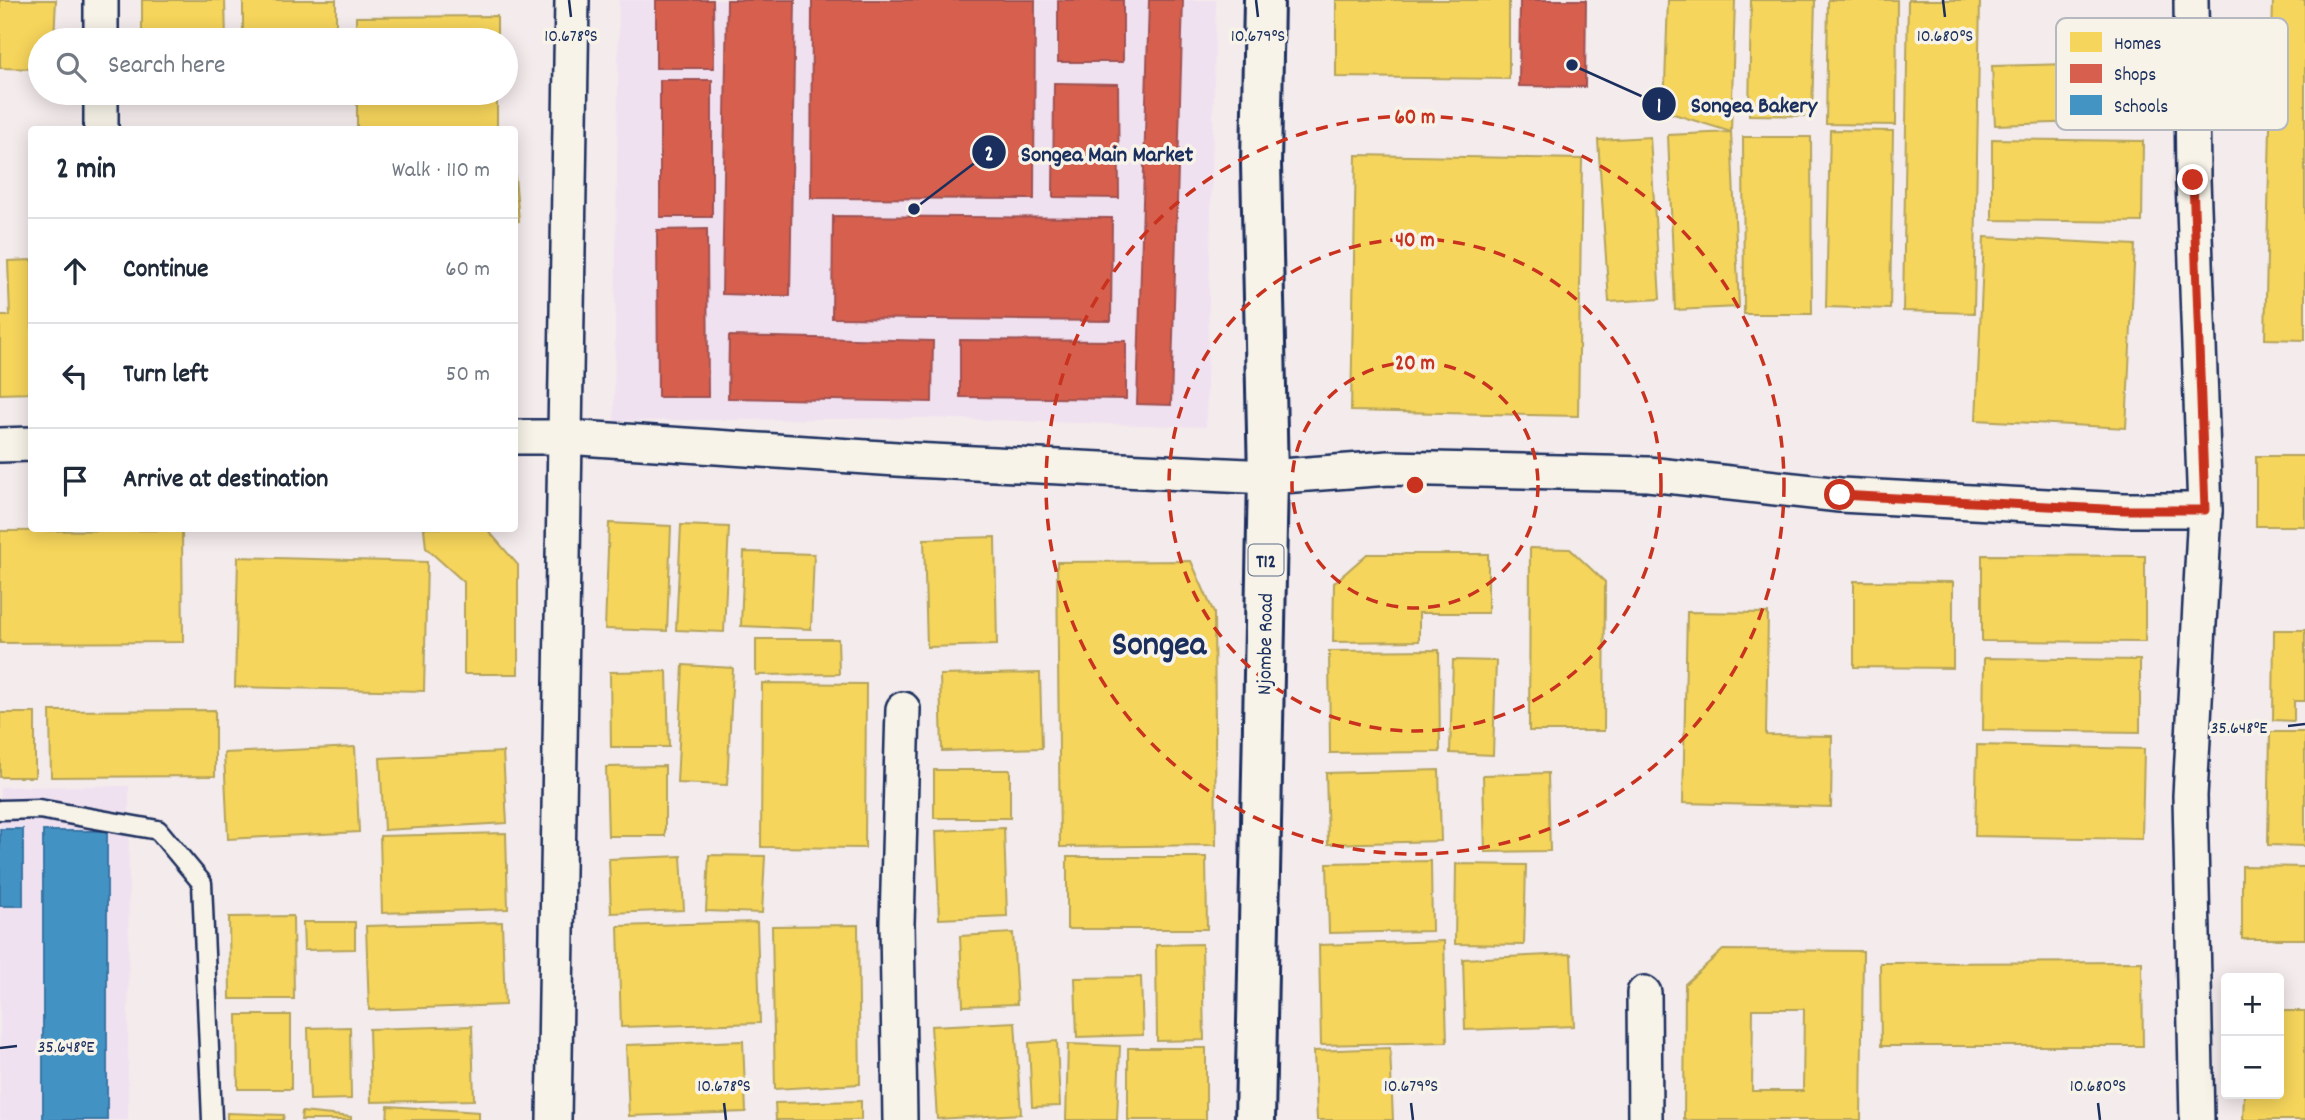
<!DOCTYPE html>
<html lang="en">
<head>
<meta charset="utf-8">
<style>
	body { margin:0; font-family:Dekko,sans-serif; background:#f2f2f3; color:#1f2937 }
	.controls { position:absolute; right:21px; bottom:21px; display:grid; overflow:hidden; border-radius:7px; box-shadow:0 4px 18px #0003 }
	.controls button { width:63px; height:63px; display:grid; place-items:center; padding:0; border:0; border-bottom:2px solid #e0e1e3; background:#fff; color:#1f2937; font:35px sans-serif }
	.stop { position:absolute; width:21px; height:21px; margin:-16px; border:5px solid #c8321e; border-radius:50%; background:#fff }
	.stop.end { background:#c8321e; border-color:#fff; box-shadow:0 2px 7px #0008 }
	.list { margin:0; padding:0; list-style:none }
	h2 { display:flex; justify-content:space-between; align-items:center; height:91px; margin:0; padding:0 28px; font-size:30px }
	h2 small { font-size:23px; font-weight:400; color:#747a83 }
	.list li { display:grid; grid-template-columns:46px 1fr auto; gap:21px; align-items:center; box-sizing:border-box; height:105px; padding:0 28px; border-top:2px solid #e0e1e3 }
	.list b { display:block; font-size:26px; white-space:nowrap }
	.list em { font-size:23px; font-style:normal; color:#747a83 }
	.icon { flex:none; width:38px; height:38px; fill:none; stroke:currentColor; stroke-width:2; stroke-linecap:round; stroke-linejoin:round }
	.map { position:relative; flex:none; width:2305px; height:1120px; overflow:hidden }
	.search { position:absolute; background:#fff; box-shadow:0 4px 18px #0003; left:28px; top:28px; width:490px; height:77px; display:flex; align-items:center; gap:18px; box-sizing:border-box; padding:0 24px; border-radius:38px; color:#747a83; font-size:26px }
	.panel { position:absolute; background:#fff; box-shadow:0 4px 18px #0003; left:28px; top:126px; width:490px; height:406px; border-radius:7px }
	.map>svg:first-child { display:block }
	.built { fill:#f0e1f0 }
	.homes { fill:#f6d55c; stroke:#b4a35d; stroke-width:2; fill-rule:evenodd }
	.shops { fill:#d6604d; stroke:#9e5152; stroke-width:2 }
	.schools { fill:#4393c3; stroke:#3775a5; stroke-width:2 }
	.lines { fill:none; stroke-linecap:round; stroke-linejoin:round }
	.lane-casing { stroke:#1b2f5e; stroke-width:23 }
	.street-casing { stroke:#1b2f5e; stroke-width:38 }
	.highway-casing { stroke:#1b2f5e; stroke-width:44 }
	.lane { stroke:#f7f3e8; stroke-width:18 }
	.street { stroke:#f7f3e8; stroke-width:33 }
	.highway { stroke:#f7f3e8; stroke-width:38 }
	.route { stroke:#c8321e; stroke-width:9 }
	.ticks { fill:none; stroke:#1b2f5e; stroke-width:2.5 }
	.ring { fill:none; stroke:#c8321e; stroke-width:3.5; stroke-dasharray:12 9 }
	.labels { text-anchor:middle; stroke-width:7; stroke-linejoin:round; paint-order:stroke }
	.shield { fill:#f7f3e8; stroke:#5d6a87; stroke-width:2 }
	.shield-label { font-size:19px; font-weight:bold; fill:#1b2f5e }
	.street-label { font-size:21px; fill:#1b2f5e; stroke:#f7f3e8 }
	.town-label { font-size:35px; font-weight:bold; fill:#1b2f5e; stroke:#f7f3e8 }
	.key { fill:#f7f3e8; stroke:#b5b8bf; stroke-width:2 }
	.key-label { font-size:19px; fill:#1b2f5e }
	.ticks-label { font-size:18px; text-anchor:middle; fill:#1b2f5e; stroke:#f7f3e8; stroke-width:7; stroke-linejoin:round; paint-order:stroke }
	.centre { fill:#c8321e; stroke:#f7f3e8; stroke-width:3.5 }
	.ring-label { font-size:21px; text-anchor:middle; font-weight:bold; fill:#c8321e; stroke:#f7f3e8; stroke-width:7; stroke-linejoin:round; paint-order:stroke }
	.leader { fill:none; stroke:#1b2f5e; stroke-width:2.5 }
	.callout-dot { fill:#1b2f5e; stroke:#f7f3e8; stroke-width:2.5 }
	.mark-label { font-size:21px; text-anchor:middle; font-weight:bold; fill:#fff }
	.callout-label { font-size:23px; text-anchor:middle; font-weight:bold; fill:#1b2f5e; stroke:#f7f3e8; stroke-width:7; stroke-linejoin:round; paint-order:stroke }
</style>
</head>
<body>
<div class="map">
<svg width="2305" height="1120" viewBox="0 0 2305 1120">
	<rect width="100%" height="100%" fill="#f4ebec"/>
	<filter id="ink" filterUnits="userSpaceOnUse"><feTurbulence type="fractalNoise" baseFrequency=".0143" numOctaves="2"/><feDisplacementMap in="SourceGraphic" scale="14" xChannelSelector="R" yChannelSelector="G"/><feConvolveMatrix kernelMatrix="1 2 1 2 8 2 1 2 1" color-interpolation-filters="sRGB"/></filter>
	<g filter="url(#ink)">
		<g class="built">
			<polygon points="619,0 1216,0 1206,427 925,418 614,421"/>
			<polygon points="129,786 128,1120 0,1120 0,787"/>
		</g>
		<g class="homes">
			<polygon points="0,0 56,0 54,40 40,40 40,69 0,68"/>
			<polygon points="142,0 225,0 226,40 142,40"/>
			<rect x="243" y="0" width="93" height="40"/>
			<polygon points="1336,0 1509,0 1509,79 1336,77"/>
			<polygon points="1668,0 1735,0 1731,132 1664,111"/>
			<polygon points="1751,0 1815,0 1812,116 1749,115"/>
			<polygon points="1828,0 1897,0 1896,125 1826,124"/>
			<polygon points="1908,0 1980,0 1974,313 1903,311"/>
			<polygon points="2273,0 2305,0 2305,340 2265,339"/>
			<polygon points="497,16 497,40 356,40 356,17"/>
			<polygon points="2140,62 2142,120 1995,125 1992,66"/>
			<rect x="357" y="93" width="140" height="37"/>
			<polygon points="1830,130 1893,131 1890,309 1826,307"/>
			<polygon points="1731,132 1739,307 1675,310 1668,135"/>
			<polygon points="1650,137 1660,299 1609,302 1598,140"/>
			<polygon points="1743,137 1811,137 1812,314 1744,314"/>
			<polygon points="1992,139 2143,141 2142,222 1992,220"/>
			<polygon points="1356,155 1582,159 1578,416 1351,411"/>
			<polygon points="514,166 519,221 514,222"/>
			<polygon points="1984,237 2135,245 2126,428 1976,420"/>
			<polygon points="32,260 32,393 0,394 0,316 10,316 8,261"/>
			<rect x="2256" y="456" width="49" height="70"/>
			<polygon points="609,523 671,526 667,631 605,629"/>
			<polygon points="681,525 729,527 724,632 676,630"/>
			<polygon points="424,528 486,528 518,565 518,674 464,674 464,582 426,548"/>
			<polygon points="182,530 183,642 0,643 0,531"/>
			<polygon points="995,537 997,645 927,647 924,539"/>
			<polygon points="1530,548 1570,549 1605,582 1604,731 1529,731"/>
			<polygon points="744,552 814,554 811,629 741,626"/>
			<polygon points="1367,554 1488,554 1488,613 1419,613 1419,641 1333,642 1334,583"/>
			<polygon points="1982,555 2145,556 2145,642 1982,641"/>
			<polygon points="238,557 427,562 424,691 235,687"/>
			<polygon points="1191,561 1214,613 1216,845 1060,847 1057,562"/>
			<polygon points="1854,581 1953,582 1953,668 1854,667"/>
			<polygon points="1687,612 1768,613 1766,735 1832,736 1831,807 1683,803"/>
			<polygon points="2274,630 2305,630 2305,701 2294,701 2294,721 2273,720"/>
			<polygon points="756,639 838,639 839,674 756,675"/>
			<polygon points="1439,650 1440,752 1330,753 1329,651"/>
			<polygon points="1984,658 2140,660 2140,732 1983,730"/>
			<polygon points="1453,660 1496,661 1493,755 1450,753"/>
			<polygon points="683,665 733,668 727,785 677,783"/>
			<polygon points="667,671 669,747 611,747 610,672"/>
			<polygon points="1040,673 1042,748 942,751 940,675"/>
			<polygon points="762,683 866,684 865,848 761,847"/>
			<polygon points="215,710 215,776 51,777 50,711"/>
			<rect x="0" y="713" width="35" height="64"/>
			<polygon points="2270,732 2305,732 2305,846 2268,845"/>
			<polygon points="1977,745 2144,749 2142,839 1975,836"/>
			<polygon points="355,747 359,832 228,839 224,753"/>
			<polygon points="503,752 507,823 384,830 380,758"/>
			<polygon points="665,766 665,836 608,836 606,767"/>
			<rect x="934" y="770" width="76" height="48"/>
			<polygon points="1439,770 1441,841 1328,844 1326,773"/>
			<polygon points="1548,773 1550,851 1485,852 1483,775"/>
			<polygon points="1004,828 1007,916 939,919 936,831"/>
			<polygon points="506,833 508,909 382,913 380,836"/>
			<polygon points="709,855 765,856 762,913 706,911"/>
			<polygon points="681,856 684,910 611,913 609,859"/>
			<polygon points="1067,857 1206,857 1207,929 1067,929"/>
			<polygon points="1431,861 1432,931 1329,933 1327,863"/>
			<polygon points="1456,864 1526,865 1524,945 1455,944"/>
			<polygon points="2242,866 2305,867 2305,939 2242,939"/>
			<polygon points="293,916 294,999 230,999 229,917"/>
			<polygon points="303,922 355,922 355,949 304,950"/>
			<polygon points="502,922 505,1005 369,1010 366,926"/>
			<polygon points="757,922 760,1023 621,1027 618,926"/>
			<polygon points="858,925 860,1084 775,1089 772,926"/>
			<polygon points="1013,933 1017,1004 963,1006 960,936"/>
			<polygon points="1444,941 1447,1042 1321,1045 1319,945"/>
			<polygon points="1202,944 1204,1040 1157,1041 1156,945"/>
			<path d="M1723,950l140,1 -2,169h-177l1,-136zM1753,1009h51l-1,82h-51z"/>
			<polygon points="1571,954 1574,1026 1465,1030 1463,959"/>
			<polygon points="2142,962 2143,1046 1881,1046 1880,963"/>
			<polygon points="1141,977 1143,1035 1077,1037 1075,978"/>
			<polygon points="2279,1011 2305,1011 2305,1120 2243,1120 2244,1094 2279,1094"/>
			<polygon points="237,1015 291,1015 291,1089 238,1089"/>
			<polygon points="1015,1022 1021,1114 937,1119 931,1026"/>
			<polygon points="472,1026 474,1100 371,1102 369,1029"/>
			<polygon points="350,1027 351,1099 310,1100 308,1028"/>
			<polygon points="743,1041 746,1112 629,1116 626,1045"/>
			<polygon points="1057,1041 1060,1106 1032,1107 1029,1043"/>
			<polygon points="1068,1044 1120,1046 1117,1120 1066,1120"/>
			<rect x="1128" y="1048" width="78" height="72"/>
			<polygon points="1390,1048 1393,1120 1317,1120 1314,1051"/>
			<polygon points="861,1101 861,1120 776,1120 775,1103"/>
			<polygon points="388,1106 479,1112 479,1120 387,1120"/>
			<polygon points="302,1112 351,1117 351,1120 301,1120"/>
			<polygon points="227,1113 284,1115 283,1120 227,1120"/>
		</g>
		<g class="shops">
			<polygon points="656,0 713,0 714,68 656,68"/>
			<polygon points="727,0 795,0 790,296 722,294"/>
			<polygon points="812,0 1035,0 1034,199 811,198"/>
			<rect x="1058" y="0" width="65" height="62"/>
			<polygon points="1149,0 1183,0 1171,405 1137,404"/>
			<polygon points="1520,0 1586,0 1585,87 1519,86"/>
			<rect x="660" y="80" width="52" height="137"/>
			<polygon points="1054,83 1118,84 1119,198 1053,197"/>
			<polygon points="833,216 1112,218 1111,321 832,318"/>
			<polygon points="707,229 708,397 658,397 657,230"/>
			<polygon points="729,336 933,341 932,402 728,398"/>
			<polygon points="960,340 1126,341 1126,399 960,397"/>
		</g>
		<g class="schools">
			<rect x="0" y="829" width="23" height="77"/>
			<rect x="43" y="831" width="64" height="289"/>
		</g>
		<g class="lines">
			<g class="lane-casing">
				<polyline id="lane" points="0,810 39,809 158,830 202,883 212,1120"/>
			</g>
			<g class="street-casing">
				<g id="street">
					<polyline points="101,0 101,40"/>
					<polyline points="2191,0 2193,180 2205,510 2190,796 2197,1120"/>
					<polyline points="101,93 101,130"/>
					<polyline points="514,437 565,437 912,460 1268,477 1389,468 1648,474 1840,495 2124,510 2205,510"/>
					<polyline points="0,445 32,444"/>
					<polyline points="1644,993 1645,1120"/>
					<polyline points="554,1120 572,0"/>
					<polyline points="900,1120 897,923 903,709"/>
				</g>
			</g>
			<g class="highway-casing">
				<polyline id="highway" points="1255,1120 1268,477 1261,165 1264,0"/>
			</g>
			<use href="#lane" class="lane"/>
			<use href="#street" class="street"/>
			<use href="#highway" class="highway"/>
		</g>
	</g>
	<g class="lines" filter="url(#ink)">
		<polyline class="route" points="1840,495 2124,510 2205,510 2193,180"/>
	</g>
	<path class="ticks" d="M569,0l2,17M1256,0l2,17M1943,0l2,17M2288,726l17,-2M0,1048l17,-2M724,1103l2,17M1411,1103l2,17M2098,1103l2,17"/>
	<g class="ring">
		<circle cx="1415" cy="485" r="123"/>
		<circle cx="1415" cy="485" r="246"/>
		<circle cx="1415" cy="485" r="369"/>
	</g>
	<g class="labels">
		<rect class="shield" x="1248.5" y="544.5" width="35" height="31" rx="5"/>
		<g class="shield-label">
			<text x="1266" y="567">T12</text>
		</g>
		<g class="street-label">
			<text transform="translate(1264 644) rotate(-89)" y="7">Njombe Road</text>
		</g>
		<g class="town-label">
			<text x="1159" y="654">Songea</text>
		</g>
	</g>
	<rect x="2056" y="18" width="232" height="112" rx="10" class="key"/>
	<rect x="2070" y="32" width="32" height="20" fill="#f6d55c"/>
	<rect x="2070" y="64" width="32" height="19" fill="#d6604d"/>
	<rect x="2070" y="95" width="32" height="20" fill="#4393c3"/>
	<g class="key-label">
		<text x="2114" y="49">Homes</text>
		<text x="2114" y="80">Shops</text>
		<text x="2114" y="112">Schools</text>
	</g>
	<g class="ticks-label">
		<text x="571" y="41">10.678°S</text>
		<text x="1258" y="41">10.679°S</text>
		<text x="1945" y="41">10.680°S</text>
		<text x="2239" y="733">35.648°E</text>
		<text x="66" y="1052">35.648°E</text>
		<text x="724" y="1091">10.678°S</text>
		<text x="1411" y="1091">10.679°S</text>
		<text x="2098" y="1091">10.680°S</text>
	</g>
	<circle cx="1415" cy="485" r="10" class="centre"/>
	<g class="ring-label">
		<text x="1415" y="123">60 m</text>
		<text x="1415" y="246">40 m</text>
		<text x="1415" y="369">20 m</text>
	</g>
	<path class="leader" d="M1572 65L1659 104M914 209L989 152"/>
	<g class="callout-dot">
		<circle cx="1572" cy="65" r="7"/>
		<circle cx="914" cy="209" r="7"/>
		<circle cx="1659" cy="104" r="18"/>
		<circle cx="989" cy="152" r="18"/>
	</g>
	<g class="mark-label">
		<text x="1659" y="112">1</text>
		<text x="989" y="160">2</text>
	</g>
	<g class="callout-label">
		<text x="1754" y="112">Songea Bakery</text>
		<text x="1107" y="161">Songea Main Market</text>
	</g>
</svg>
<div class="controls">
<button>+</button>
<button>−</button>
</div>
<div class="stop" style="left:1840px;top:495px"></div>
<div class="stop end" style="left:2193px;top:180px"></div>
<div class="search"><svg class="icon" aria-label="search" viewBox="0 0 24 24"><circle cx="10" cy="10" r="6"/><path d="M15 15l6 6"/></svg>Search here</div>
<section class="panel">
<h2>2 min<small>Walk · 110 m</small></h2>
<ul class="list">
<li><svg class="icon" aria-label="ahead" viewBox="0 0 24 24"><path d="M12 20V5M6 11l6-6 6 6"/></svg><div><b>Continue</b></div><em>60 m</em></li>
<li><svg class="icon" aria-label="left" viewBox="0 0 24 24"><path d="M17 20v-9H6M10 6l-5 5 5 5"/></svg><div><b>Turn left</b></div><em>50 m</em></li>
<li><svg class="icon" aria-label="arrive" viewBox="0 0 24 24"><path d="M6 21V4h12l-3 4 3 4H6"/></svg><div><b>Arrive at destination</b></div></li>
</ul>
</section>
</div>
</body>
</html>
